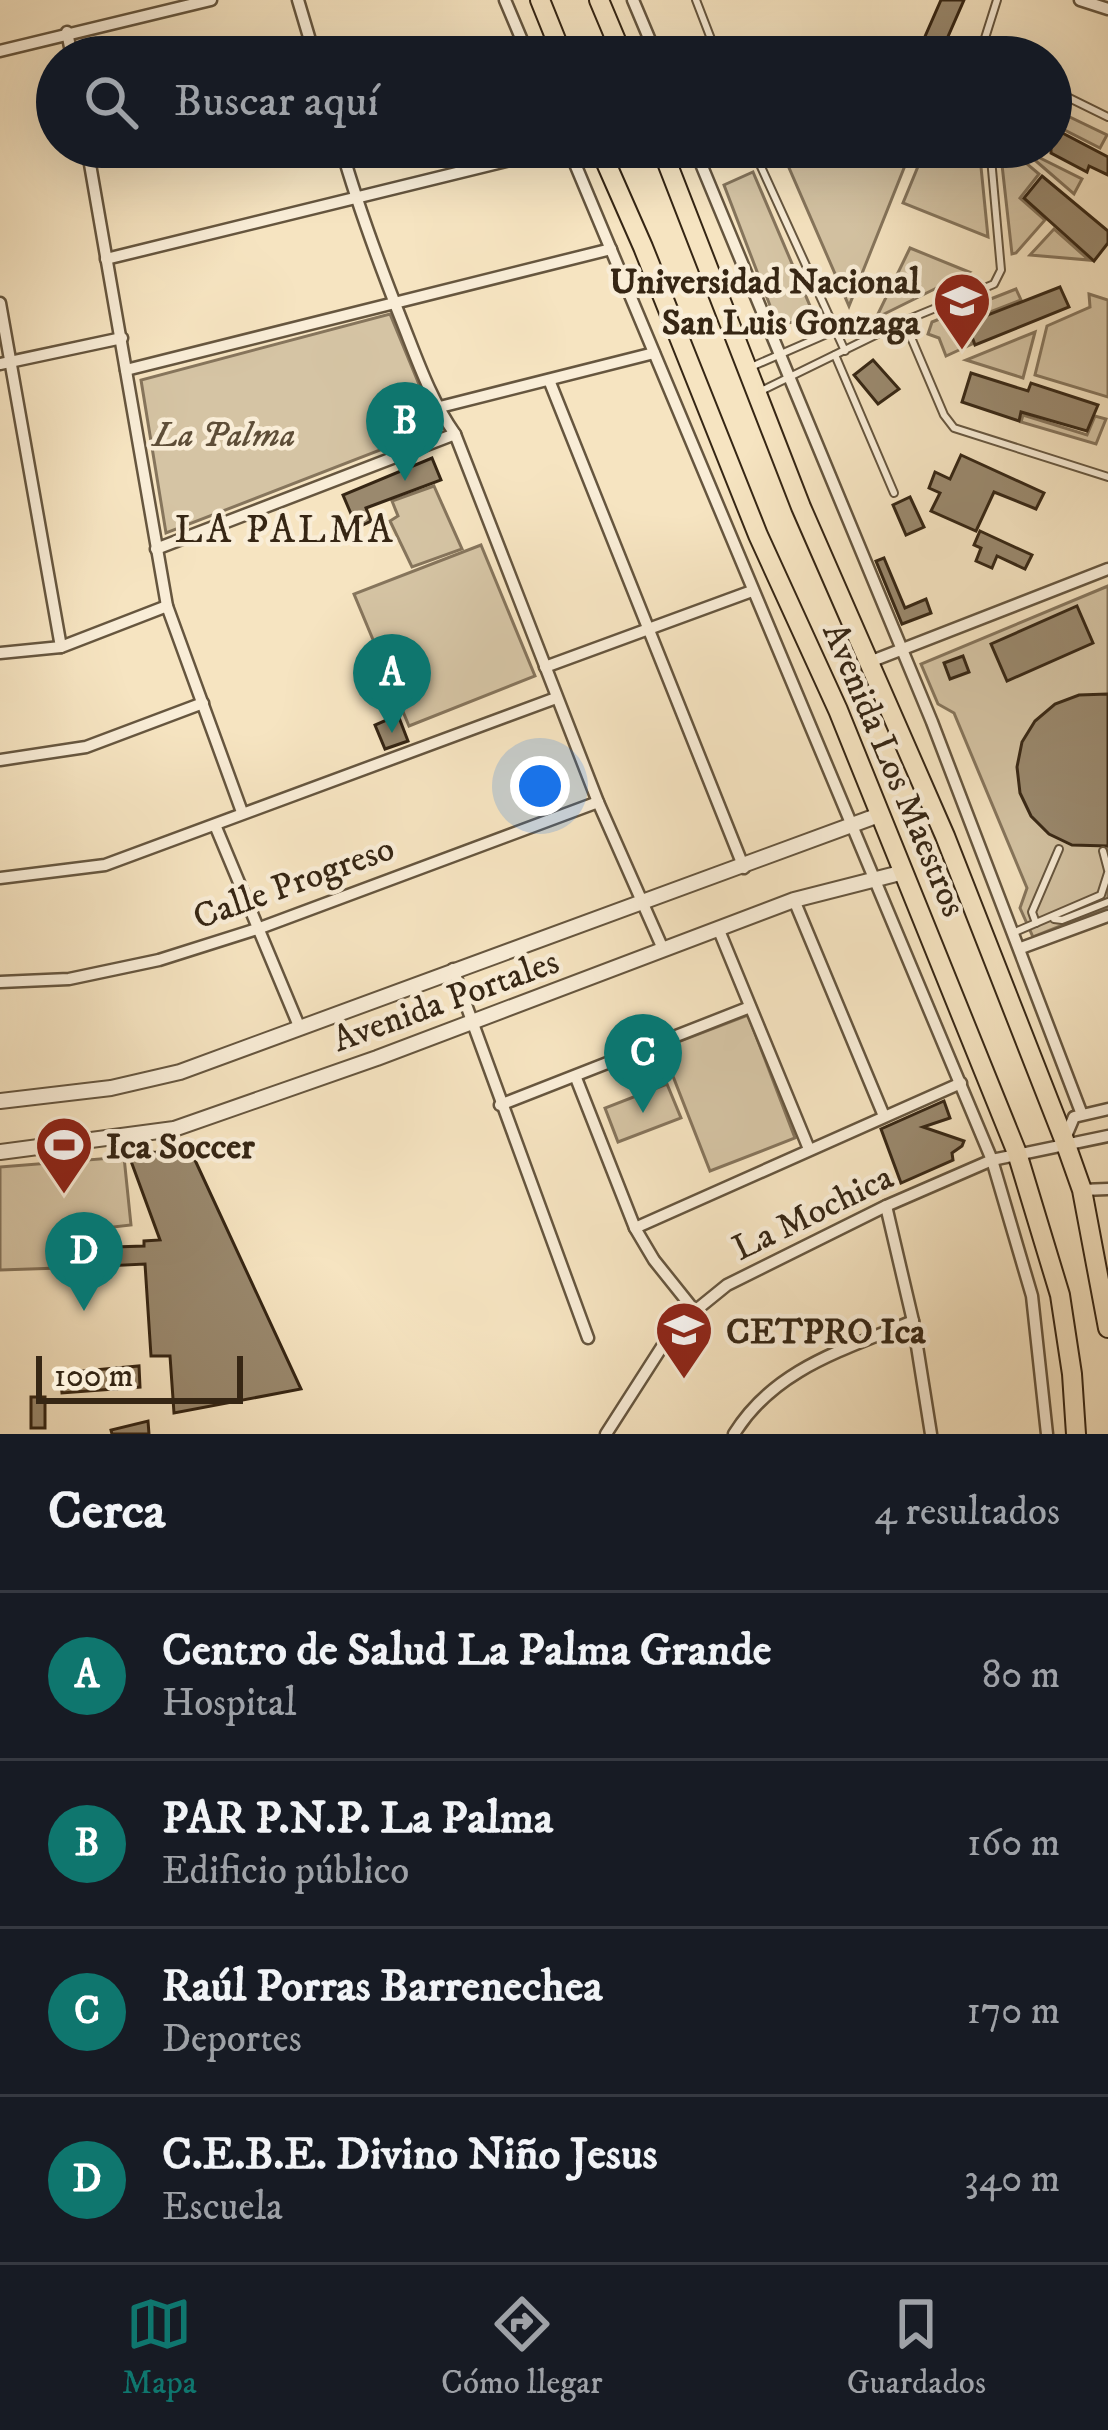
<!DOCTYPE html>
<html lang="es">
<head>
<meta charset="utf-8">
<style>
	body { margin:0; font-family:"IM FELL DW Pica",serif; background:#20242c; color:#f1f3f6 }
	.scale { position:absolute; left:36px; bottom:30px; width:207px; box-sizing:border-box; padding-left:12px; border:6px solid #362614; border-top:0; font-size:33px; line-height:42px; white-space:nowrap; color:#362614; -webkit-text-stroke:9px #f9edd7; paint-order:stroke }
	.you { position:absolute; left:540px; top:786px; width:42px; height:42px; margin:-30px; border:9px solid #fff; border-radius:50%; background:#1a73e8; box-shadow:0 0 0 18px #1a73e833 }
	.badge { display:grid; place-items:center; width:78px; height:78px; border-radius:50%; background:#0f766e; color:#fff; font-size:39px; font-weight:700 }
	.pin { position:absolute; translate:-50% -99px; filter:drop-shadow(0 3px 6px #0008) }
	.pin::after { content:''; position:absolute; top:63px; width:42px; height:36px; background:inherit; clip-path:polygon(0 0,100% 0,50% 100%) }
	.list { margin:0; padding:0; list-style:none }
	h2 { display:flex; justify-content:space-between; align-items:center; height:156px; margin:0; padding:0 48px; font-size:51px }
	h2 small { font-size:39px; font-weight:400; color:#9ea1a6 }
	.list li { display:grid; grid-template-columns:78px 1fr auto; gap:36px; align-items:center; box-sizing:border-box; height:168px; padding:0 48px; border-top:3px solid #363941 }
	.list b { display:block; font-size:45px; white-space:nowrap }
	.list p { margin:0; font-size:39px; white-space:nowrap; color:#9ea1a6 }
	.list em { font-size:39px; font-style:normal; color:#9ea1a6 }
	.icon { flex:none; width:66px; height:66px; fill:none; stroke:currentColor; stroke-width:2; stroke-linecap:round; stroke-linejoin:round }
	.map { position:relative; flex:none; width:1108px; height:1434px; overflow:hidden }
	.search { position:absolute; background:#171b24; box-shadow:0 12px 48px #0002; left:36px; right:36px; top:36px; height:132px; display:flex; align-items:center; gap:30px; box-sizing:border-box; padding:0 42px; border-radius:66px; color:#9ea1a6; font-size:45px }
	.sheet { height:828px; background:#171b24 }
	nav { display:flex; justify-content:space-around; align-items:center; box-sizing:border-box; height:168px; border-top:3px solid #363941; background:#171b24; font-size:33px; color:#9ea1a6 }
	nav a { display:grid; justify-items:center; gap:6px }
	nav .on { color:#0f766e }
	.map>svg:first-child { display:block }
	.green { fill:#d5c4a4; stroke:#86755c; stroke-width:3 }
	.building { fill:#9a896e; stroke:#362614; stroke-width:3 }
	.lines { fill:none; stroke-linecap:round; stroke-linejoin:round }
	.service-casing { stroke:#66563f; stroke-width:10 }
	.minor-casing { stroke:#66563f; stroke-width:15 }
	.tertiary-casing { stroke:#66563f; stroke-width:18 }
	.trunk-casing { stroke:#362614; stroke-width:22 }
	.service { stroke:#f9edd7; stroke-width:6 }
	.minor { stroke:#f9edd7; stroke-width:10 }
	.tertiary { stroke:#f9edd7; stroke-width:14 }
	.trunk { stroke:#f6e4c1; stroke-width:18 }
	.labels { text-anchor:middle; stroke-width:9; stroke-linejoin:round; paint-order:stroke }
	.poi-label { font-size:36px; font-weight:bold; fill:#362614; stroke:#f9edd7; text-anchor:start }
	.park-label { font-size:36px; font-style:italic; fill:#5e4e38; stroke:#f9edd7 }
	.street-label { font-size:36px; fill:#362614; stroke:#f9edd7 }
	.neighbourhood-label { font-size:39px; letter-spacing:3px; fill:#362614; stroke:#f9edd7 }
</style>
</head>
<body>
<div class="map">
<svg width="1108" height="1434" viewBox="0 0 1108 1434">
	<rect width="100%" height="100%" fill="#f6e4c1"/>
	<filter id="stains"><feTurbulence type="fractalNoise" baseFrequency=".00167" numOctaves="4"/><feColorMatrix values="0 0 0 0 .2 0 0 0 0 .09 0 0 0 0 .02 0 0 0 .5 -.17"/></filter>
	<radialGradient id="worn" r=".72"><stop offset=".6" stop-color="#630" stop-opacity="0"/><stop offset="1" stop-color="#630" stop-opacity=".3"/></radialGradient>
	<g class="green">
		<polygon points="1051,108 1107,135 1100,148 1051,123"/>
		<polygon points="780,147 912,148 849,306"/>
		<polygon points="926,147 979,147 988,237 903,203"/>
		<polygon points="1000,147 1007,147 1039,174 1020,198 1045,220 1016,253 1012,254"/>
		<polygon points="1022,149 1082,179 1074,194"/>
		<polygon points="753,172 816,320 777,324 724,185"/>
		<polygon points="1054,229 1089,260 1030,255"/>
		<polygon points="910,248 969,272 876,318"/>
		<polygon points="1016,289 1021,300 964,322 972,344 946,356 939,338 928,334 932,322"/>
		<polygon points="1089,294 1108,300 1108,397 1035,375 1047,326 1090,307"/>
		<polygon points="390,314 437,428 166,533 141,380"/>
		<polygon points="1035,332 1023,378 966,360"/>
		<polygon points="1023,415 1087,435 1095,416 1106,419 1096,444 1021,422"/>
		<polygon points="434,486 462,549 412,567 390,521 398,516 392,501"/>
		<polygon points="481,545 535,676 409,726 354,594"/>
		<polygon points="1108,586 1108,907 1033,937 1020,908 1027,888 954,713 938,704 921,664"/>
		<polygon points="748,1015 795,1138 710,1171 662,1048"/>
		<polygon points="667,1084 681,1118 618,1142 605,1108"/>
		<polygon points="124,1157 131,1225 60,1233 59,1268 0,1270 0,1167"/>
	</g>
	<g class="building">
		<polygon points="941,0 964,0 939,57 916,57"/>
		<polygon points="1051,127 1108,157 1108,175 1089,166 1087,172 1051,153"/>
		<polygon points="1042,176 1108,231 1108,243 1094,261 1024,198"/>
		<polygon points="1060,287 1069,307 975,345 967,323"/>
		<polygon points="873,360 899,389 878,404 854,375"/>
		<polygon points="971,373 1028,391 1031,383 1098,405 1087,431 1021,412 1019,421 962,402"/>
		<polygon points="961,455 1044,493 1036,509 994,492 976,531 931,511 940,493 929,488 935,472 950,479"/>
		<polygon points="432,458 441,480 366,508 371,521 357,528 343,495"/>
		<polygon points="910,497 924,527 906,535 893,505"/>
		<polygon points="980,531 1032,555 1025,569 997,556 992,568 976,561 981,548 974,545"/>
		<polygon points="884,558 905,608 926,599 931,613 902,624 876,561"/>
		<polygon points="1077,606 1093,643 1007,681 991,644"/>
		<polygon points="963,656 969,672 950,679 944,663"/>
		<polygon points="1108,694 1108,846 1072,845 1049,834 1031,816 1020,793 1017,767 1022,742 1035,721 1055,704 1079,695"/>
		<polygon points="398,715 408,741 385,749 375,725"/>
		<polygon points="944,1101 950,1118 923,1127 964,1141 962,1146 952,1153 953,1160 901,1183 881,1129"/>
		<polygon points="188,1145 301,1389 174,1413 170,1356 151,1356 145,1264 84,1267 83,1248 144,1246 144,1241 160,1240 128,1153 157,1152"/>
		<polygon points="139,1366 140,1387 62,1393 60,1373"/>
		<rect x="31" y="1397" width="14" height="31"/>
		<polygon points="148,1421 149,1434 112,1434 111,1430"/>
	</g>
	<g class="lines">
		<g class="service-casing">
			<g id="service">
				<polyline points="696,0 718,57"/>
				<polyline points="979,57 997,0"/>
				<polyline points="1051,89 1108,117"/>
				<polyline points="752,147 845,351"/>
				<polyline points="904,321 944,415 954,428 1108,477"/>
				<polyline points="835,355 894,493"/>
				<polyline points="751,367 836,330"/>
				<polyline points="759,392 904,321 994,284 1001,270 990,147"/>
				<polyline points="1103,851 1108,870"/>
				<polyline points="1054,919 1062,920 1108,902"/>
				<polyline points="1036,923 1032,912 1059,849"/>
				<polyline points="1015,932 1101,895 1108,873"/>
			</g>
		</g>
		<g class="minor-casing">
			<g id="minor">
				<polyline points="298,0 315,57"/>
				<polyline points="505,0 529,57"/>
				<polyline points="633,0 657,57"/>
				<polyline points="1080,0 1108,9"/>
				<polyline points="67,32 72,57"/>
				<polyline points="0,51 211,0"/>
				<polyline points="470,57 523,43"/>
				<polyline points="87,147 167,606 242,812"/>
				<path d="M341,147c17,60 39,119 62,177 15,38 28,76 52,110l143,368 65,147"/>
				<polyline points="568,147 992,1160 1032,1296 1047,1434"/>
				<polyline points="694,147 932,722 1081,1112"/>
				<polyline points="106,259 563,147"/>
				<polyline points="0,303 61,647"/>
				<polyline points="0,364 122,338"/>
				<polyline points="126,370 611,249"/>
				<polyline points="549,380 744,868"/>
				<polyline points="436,408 654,353"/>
				<polyline points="156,549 455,434"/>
				<polyline points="0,653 61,647 167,606"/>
				<polyline points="872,661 1108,569"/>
				<polyline points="545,667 752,591"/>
				<polyline points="0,760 86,747 203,703"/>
				<polyline points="215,825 299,1026"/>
				<polyline points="0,878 105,865 556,698"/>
				<polyline points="794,900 884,1116"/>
				<polyline points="718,928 809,1149"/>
				<polyline points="1021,948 1108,916"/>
				<polyline points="453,969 588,1338"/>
				<polyline points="0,982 69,979 159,960 260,928 598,802"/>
				<polyline points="576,1078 635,1228 654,1260 694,1310"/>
				<polyline points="500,1105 750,1007"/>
				<polyline points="1066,1136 1074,1117 1108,1109"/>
				<polyline points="1082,1190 1108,1189"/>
				<polyline points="886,1206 913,1321 931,1434"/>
				<polyline points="635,1228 961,1083"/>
				<polyline points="606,1434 674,1328 727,1285 886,1206 992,1160 1108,1136"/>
				<path d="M734,1434c41,-66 110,-84 179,-113"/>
			</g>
		</g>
		<g class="tertiary-casing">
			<g id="tertiary">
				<polyline points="0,1101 111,1088 180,1072 879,815"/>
				<polyline points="0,1152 174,1129 377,1058 794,900 904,872"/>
			</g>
		</g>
		<g class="trunk-casing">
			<g id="trunk">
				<polyline points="540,0 563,57"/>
				<polyline points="599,0 623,57"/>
				<polyline points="599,147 643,247 758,535 838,710 1017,1153 1060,1295 1072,1374 1076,1434"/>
				<polyline points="661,147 801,507 945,836 1065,1142 1082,1190 1108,1328"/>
			</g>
		</g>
		<use href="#service" class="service"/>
		<use href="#minor" class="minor"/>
		<use href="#tertiary" class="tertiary"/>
		<use href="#trunk" class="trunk"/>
	</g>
	<defs>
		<g id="university-pin" transform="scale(3)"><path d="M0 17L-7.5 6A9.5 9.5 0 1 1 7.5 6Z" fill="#8f2418" stroke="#f9edd7"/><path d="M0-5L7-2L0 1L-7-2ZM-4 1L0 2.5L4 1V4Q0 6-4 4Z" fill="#fff"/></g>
		<g id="stadium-pin" transform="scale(3)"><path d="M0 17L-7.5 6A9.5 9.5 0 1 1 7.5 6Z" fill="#8f2418" stroke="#f9edd7"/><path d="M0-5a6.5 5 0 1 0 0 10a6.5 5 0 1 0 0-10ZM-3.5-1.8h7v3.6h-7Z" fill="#fff"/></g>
	</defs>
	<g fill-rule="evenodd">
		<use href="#university-pin" x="962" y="301"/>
		<use href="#stadium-pin" x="64" y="1145"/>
		<use href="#university-pin" x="684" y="1330"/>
	</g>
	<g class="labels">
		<g class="poi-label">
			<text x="920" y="293" text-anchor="end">Universidad Nacional<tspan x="920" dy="41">San Luis Gonzaga</tspan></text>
			<text x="106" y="1158">Ica Soccer</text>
			<text x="726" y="1343">CETPRO Ica</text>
		</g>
		<g class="park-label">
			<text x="224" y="446">La Palma</text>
		</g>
		<g class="street-label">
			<text transform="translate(896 769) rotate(67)" y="13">Avenida Los Maestros</text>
			<text transform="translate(293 881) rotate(-20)" y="13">Calle Progreso</text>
			<text transform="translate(445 999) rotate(-20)" y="13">Avenida Portales</text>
			<text transform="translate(812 1211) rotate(-26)" y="13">La Mochica</text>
		</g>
		<g class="neighbourhood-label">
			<text x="285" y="542">LA PALMA</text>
		</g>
	</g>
	<rect width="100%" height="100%" filter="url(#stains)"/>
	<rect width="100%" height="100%" fill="url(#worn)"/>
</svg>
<div class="scale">100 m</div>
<div class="you"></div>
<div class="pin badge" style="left:392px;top:733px">A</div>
<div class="pin badge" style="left:405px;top:481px">B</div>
<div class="pin badge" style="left:643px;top:1113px">C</div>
<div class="pin badge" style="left:84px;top:1311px">D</div>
<div class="search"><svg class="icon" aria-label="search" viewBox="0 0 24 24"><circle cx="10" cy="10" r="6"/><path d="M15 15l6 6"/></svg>Buscar aquí</div>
</div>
<section class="sheet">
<h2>Cerca<small>4 resultados</small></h2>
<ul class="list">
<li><span class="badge">A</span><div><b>Centro de Salud La Palma Grande</b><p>Hospital</p></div><em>80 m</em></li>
<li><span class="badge">B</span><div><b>PAR P.N.P. La Palma</b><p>Edificio público</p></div><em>160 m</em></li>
<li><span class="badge">C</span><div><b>Raúl Porras Barrenechea</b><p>Deportes</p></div><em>170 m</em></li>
<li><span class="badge">D</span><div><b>C.E.B.E. Divino Niño Jesus</b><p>Escuela</p></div><em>340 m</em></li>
</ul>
</section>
<nav>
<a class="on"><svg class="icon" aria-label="map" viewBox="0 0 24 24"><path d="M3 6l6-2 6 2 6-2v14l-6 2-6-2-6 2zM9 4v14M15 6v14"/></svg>Mapa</a>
<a><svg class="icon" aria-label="directions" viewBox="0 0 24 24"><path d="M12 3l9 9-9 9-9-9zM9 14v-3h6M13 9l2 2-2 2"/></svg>Cómo llegar</a>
<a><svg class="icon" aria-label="saved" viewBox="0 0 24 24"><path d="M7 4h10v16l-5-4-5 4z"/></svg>Guardados</a>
</nav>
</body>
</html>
